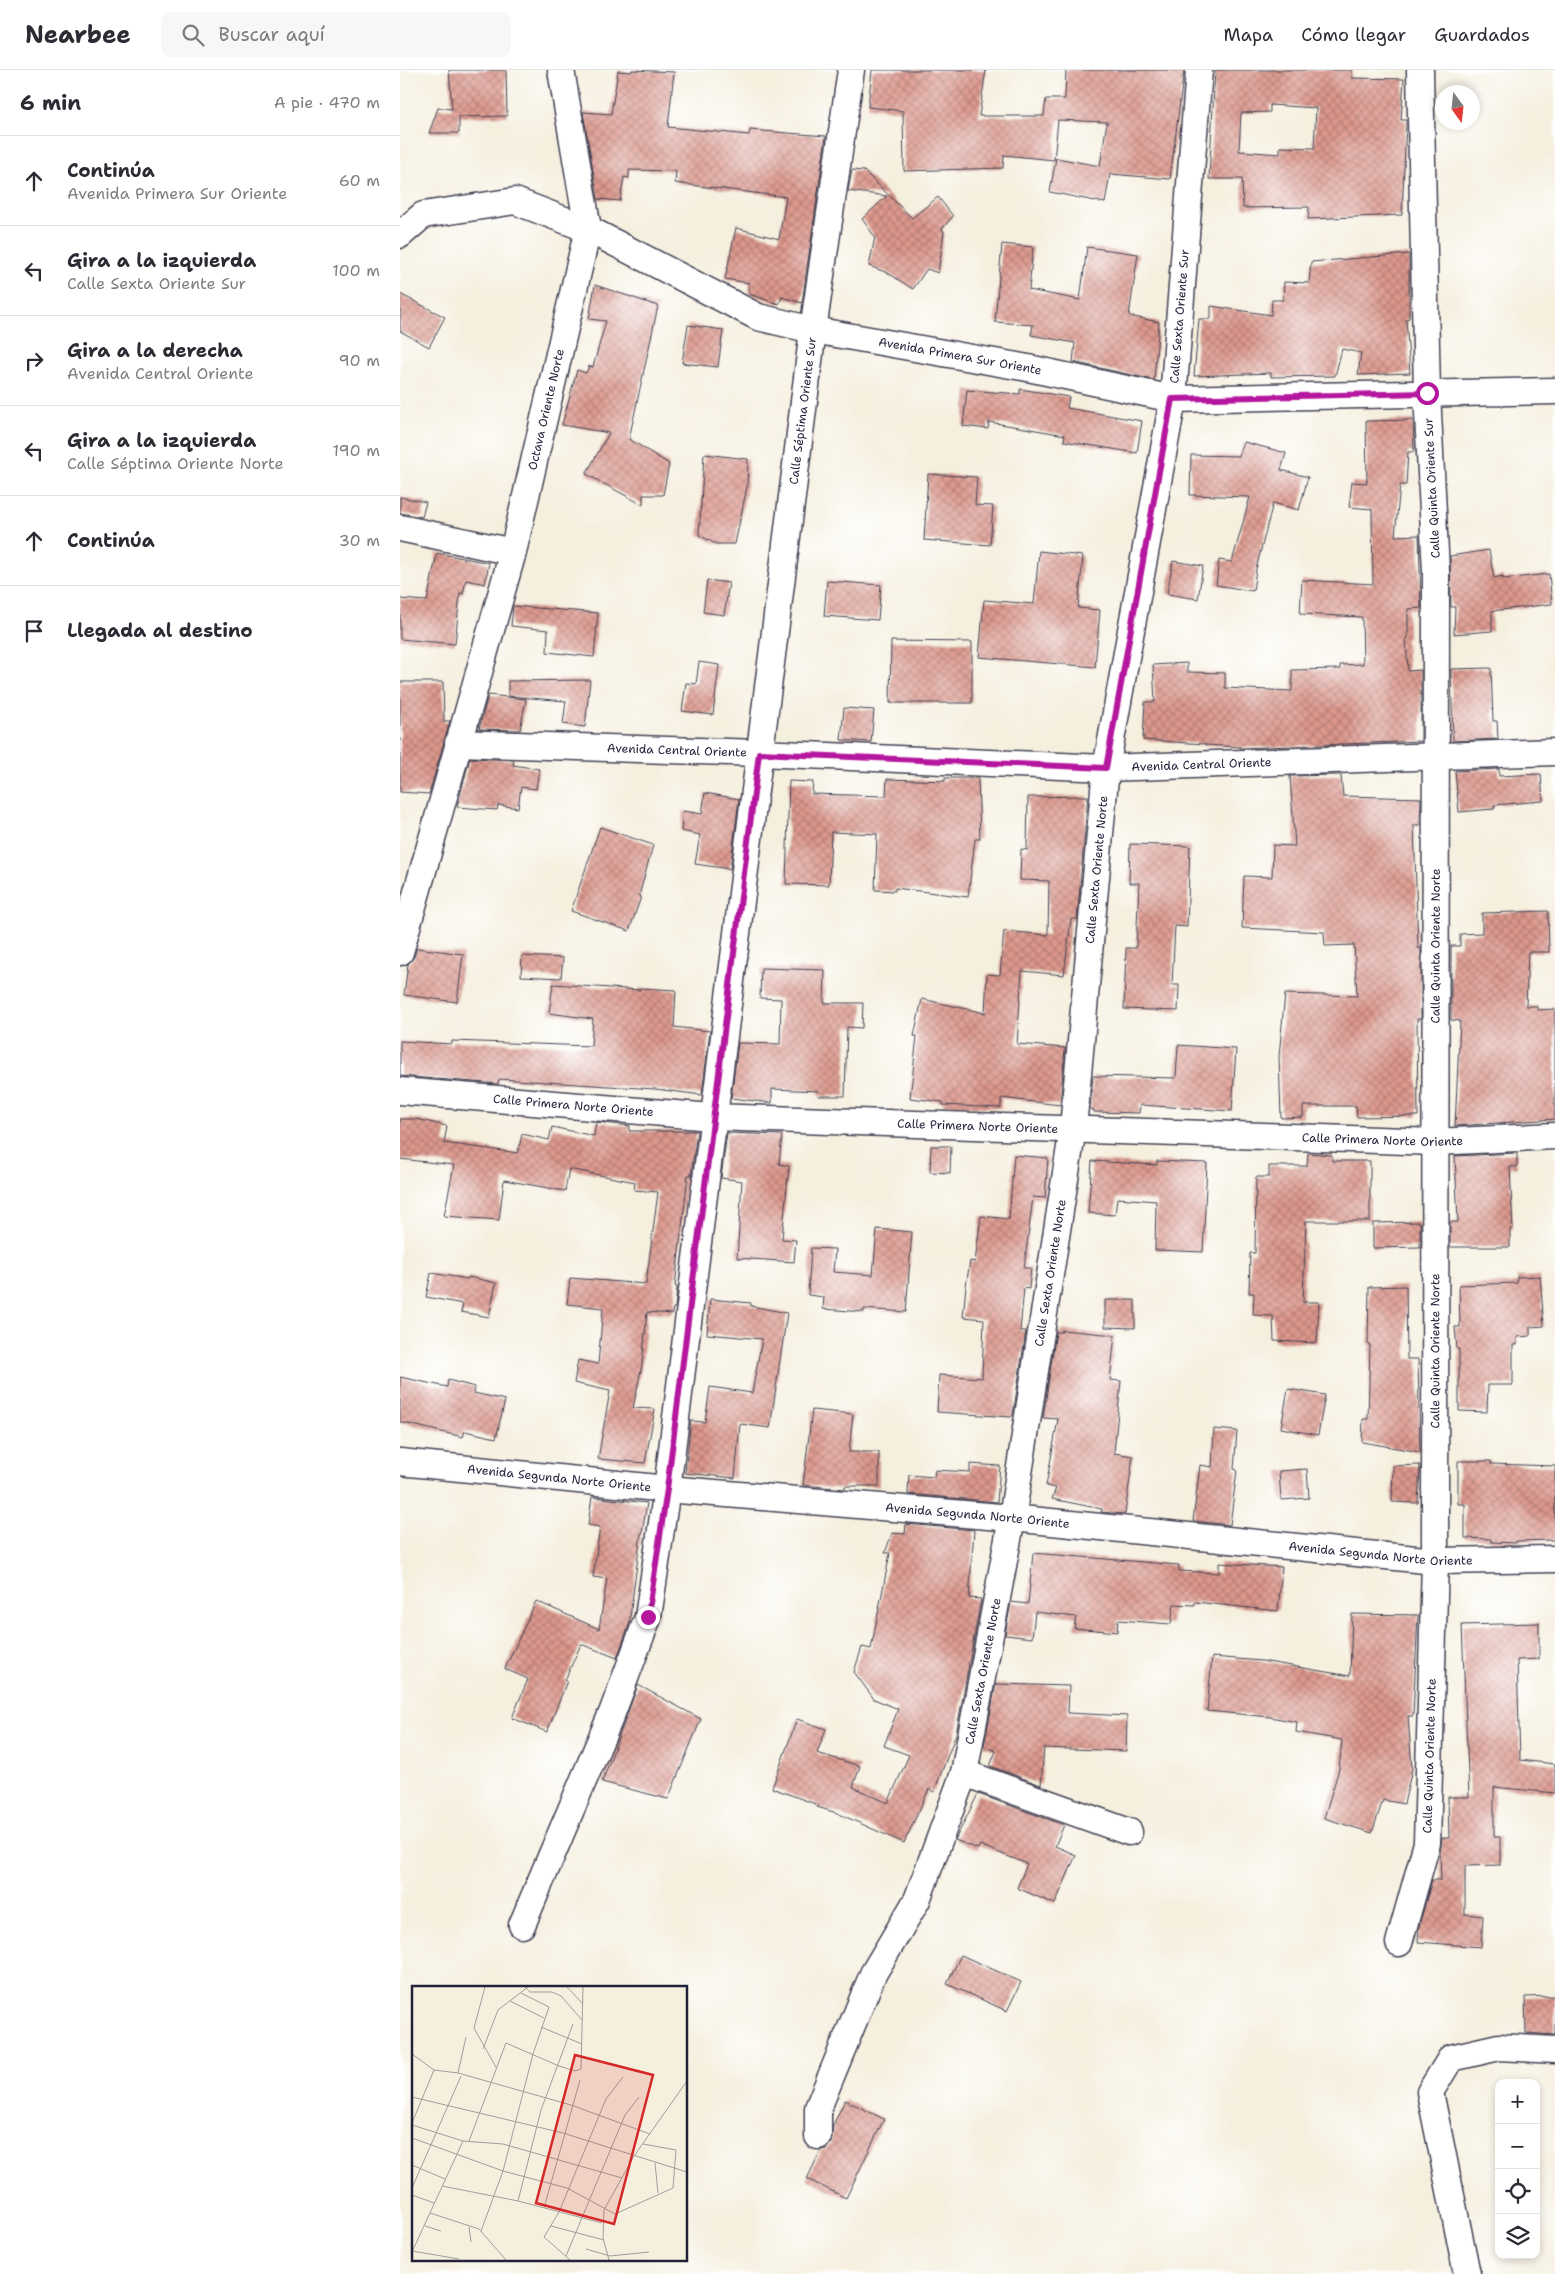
<!DOCTYPE html>
<html lang="es">
<head>
<meta charset="utf-8">
<style>
	body { margin:0; font-family:"Shantell Sans",sans-serif; background:#f7f7f7; color:#2b2b33 }
	.controls { position:absolute; right:15px; bottom:15px; display:grid; overflow:hidden; border-radius:10px; box-shadow:0 2px 8px #0003 }
	.controls button { width:45px; height:45px; display:grid; place-items:center; padding:0; border:0; border-bottom:1px solid #e1e1e2; background:#fff; color:#2b2b33; font:25px sans-serif }
	.compass { position:absolute; left:1035px; top:15px; width:45px; height:45px; border-radius:50%; background:#fff; box-shadow:0 2px 8px #0003; rotate:165deg }
	.stop { position:absolute; width:15px; height:15px; margin:-11px; border:4px solid #b5179e; border-radius:50%; background:#fff }
	.stop.end { background:#b5179e; border-color:#fff; box-shadow:0 1px 5px #0008 }
	.list { margin:0; padding:0; list-style:none }
	h2 { display:flex; justify-content:space-between; align-items:center; height:65px; margin:0; padding:0 20px; font-size:21px }
	h2 small { font-size:16px; font-weight:400; color:#7c7c81 }
	.list li { display:grid; grid-template-columns:32px 1fr auto; gap:15px; align-items:center; box-sizing:border-box; height:90px; padding:0 20px; border-top:1px solid #e1e1e2 }
	.list b { display:block; font-size:19px; white-space:nowrap }
	.list p { margin:0; font-size:16px; white-space:nowrap; color:#7c7c81 }
	.list em { font-size:16px; font-style:normal; color:#7c7c81 }
	.icon { flex:none; width:28px; height:28px; fill:none; stroke:currentColor; stroke-width:2; stroke-linecap:round; stroke-linejoin:round }
	.map { position:relative; flex:none; width:1155px; height:2204px; overflow:hidden }
	header { display:flex; align-items:center; gap:30px; box-sizing:border-box; height:70px; padding:0 25px; background:#fff; border-bottom:1px solid #e1e1e2 }
	header strong { font-size:24px }
	nav { display:flex; gap:28px; margin-inline-start:auto; font-size:18px }
	.search { width:350px; height:45px; background:#f7f7f7; display:flex; align-items:center; gap:12px; box-sizing:border-box; padding:0 18px; border-radius:10px; color:#7c7c81; font-size:19px }
	main { display:flex }
	aside { flex:1; background:#fff }
	.map>svg:first-child { display:block }
	.building { fill:url(#building-cross-hatch); fill-rule:evenodd }
	.lines { fill:none; stroke-linecap:round; stroke-linejoin:round }
	.minor-casing { stroke:#424153; stroke-width:29 }
	.minor { stroke:#fff; stroke-width:26 }
	.route { stroke:#b5179e; stroke-width:6 }
	.labels { text-anchor:middle; stroke-width:4.5; stroke-linejoin:round; paint-order:stroke }
	.street-label { font-size:12px; fill:#22223b; stroke:#fff }
	.inset-road { fill:none; stroke:#a19d9d; stroke-width:1 }
	.view { fill:#d62828; fill-opacity:0.15; stroke:#d62828; stroke-width:2.5 }
	.inset-edge { fill:none; stroke:#22223b; stroke-width:2.5 }
</style>
</head>
<body>
<header>
<strong>Nearbee</strong>
<div class="search"><svg class="icon" aria-label="search" viewBox="0 0 24 24"><circle cx="10" cy="10" r="6"/><path d="M15 15l6 6"/></svg>Buscar aquí</div>
<nav><a>Mapa</a><a>Cómo llegar</a><a>Guardados</a></nav>
</header>
<main>
<aside>
<h2>6 min<small>A pie · 470 m</small></h2>
<ul class="list">
<li><svg class="icon" aria-label="ahead" viewBox="0 0 24 24"><path d="M12 20V5M6 11l6-6 6 6"/></svg><div><b>Continúa</b><p>Avenida Primera Sur Oriente</p></div><em>60 m</em></li>
<li><svg class="icon" aria-label="left" viewBox="0 0 24 24"><path d="M17 20v-9H6M10 6l-5 5 5 5"/></svg><div><b>Gira a la izquierda</b><p>Calle Sexta Oriente Sur</p></div><em>100 m</em></li>
<li><svg class="icon" aria-label="right" viewBox="0 0 24 24"><path d="M7 20v-9h11M14 6l5 5-5 5"/></svg><div><b>Gira a la derecha</b><p>Avenida Central Oriente</p></div><em>90 m</em></li>
<li><svg class="icon" aria-label="left" viewBox="0 0 24 24"><path d="M17 20v-9H6M10 6l-5 5 5 5"/></svg><div><b>Gira a la izquierda</b><p>Calle Séptima Oriente Norte</p></div><em>190 m</em></li>
<li><svg class="icon" aria-label="ahead" viewBox="0 0 24 24"><path d="M12 20V5M6 11l6-6 6 6"/></svg><div><b>Continúa</b></div><em>30 m</em></li>
<li><svg class="icon" aria-label="arrive" viewBox="0 0 24 24"><path d="M6 21V4h12l-3 4 3 4H6"/></svg><div><b>Llegada al destino</b></div></li>
</ul>
</aside>
<div class="map">
<svg width="1155" height="2204" viewBox="0 0 1155 2204">
	<defs>
		<pattern id="building-cross-hatch" width="8" height="8" patternUnits="userSpaceOnUse" patternTransform="scale(1.25)"><rect width="8" height="8" fill="#dd988d"/><path d="M0 0l8 8M0 8l8-8" fill="none" stroke="#b37c74"/></pattern>
	</defs>
	<rect width="100%" height="100%" fill="#fff"/>
	<filter id="ink" filterUnits="userSpaceOnUse"><feTurbulence type="fractalNoise" baseFrequency=".02" numOctaves="2"/><feDisplacementMap in="SourceGraphic" scale="10" xChannelSelector="R" yChannelSelector="G"/><feConvolveMatrix kernelMatrix="1 2 1 2 8 2 1 2 1" color-interpolation-filters="sRGB"/></filter>
	<filter id="wash" filterUnits="userSpaceOnUse"><feTurbulence type="fractalNoise" baseFrequency=".0096" numOctaves="4" result="noise"/><feDisplacementMap in="SourceGraphic" scale="20" xChannelSelector="R" yChannelSelector="G"/><feGaussianBlur stdDeviation="1.12" result="paint"/><feColorMatrix in="noise" values="0 0 0 0 0 0 0 0 0 0 0 0 0 0 0 0 0 1.4 0 .05"/><feComposite in="paint" operator="in"/></filter>
	<g filter="url(#wash)">
		<rect width="100%" height="100%" fill="#f5efde"/>
		<g id="blocks">
			<g class="building">
				<polygon points="49,0 106,0 107,46 59,47 59,63 29,63 38,38 52,39"/>
				<polygon points="232,0 274,2 268,57 349,65 350,60 426,66 402,233 382,227 379,234 349,224 349,213 325,209 336,158 379,169 386,127 275,113 276,101 229,100 229,108 224,107 220,131 198,129 183,42 211,44 218,1 231,2"/>
				<polygon points="472,0 586,0 579,46 644,46 646,29 665,29 666,0 784,0 770,109 710,104 705,133 650,122 656,88 700,96 707,52 658,50 654,90 604,85 603,98 504,101 503,41 468,37"/>
				<path d="M815,0h137v8l52,1 -3,41h5v3l-4,92 -94,4 1,-12 -66,1 -1,-29h-33zM870,35l46,3 -2,40 -34,-1v7l-41,-3 2,-38 29,-1z"/>
				<polygon points="452,100 464,101 512,148 538,127 553,146 542,159 544,162 538,203 527,199 513,219 488,203 469,196 475,167 462,149 487,126 448,121"/>
				<polygon points="602,174 633,177 629,220 680,230 687,177 738,184 729,246 759,252 754,310 673,292 675,273 631,265 633,255 595,252"/>
				<polygon points="1009,184 1009,248 1006,249 1010,303 958,305 961,283 942,279 935,306 871,307 871,303 794,306 799,249 811,249 811,236 871,245 872,230 883,230 884,212 909,213 911,192"/>
				<polygon points="195,215 258,236 229,369 269,394 263,425 243,425 243,435 186,404 209,363 162,355 177,300 186,303 189,296 193,297 206,251 189,249"/>
				<polygon points="0,224 45,247 29,277 0,261"/>
				<polygon points="288,255 323,260 318,297 282,293"/>
				<polygon points="620,319 669,327 667,338 742,351 737,383 664,371 665,365 589,352 588,359 563,356 567,320 620,324"/>
				<polygon points="1013,350 1014,382 1008,382 1006,415 1000,415 995,466 1019,465 1021,538 1008,539 1008,568 1006,569 1008,601 1021,600 1021,671 840,678 840,677 805,675 805,674 743,670 745,632 755,632 753,595 787,593 787,602 825,603 825,618 892,621 892,600 940,599 940,595 963,594 962,547 900,544 902,510 973,514 972,439 949,437 952,412 967,413 966,351"/>
				<polygon points="844,372 886,383 881,400 908,407 899,440 873,433 856,499 853,521 816,515 819,490 832,492 850,427 790,425 791,385 839,386"/>
				<polygon points="304,384 348,389 347,417 335,474 316,474 299,465"/>
				<polygon points="528,404 577,407 575,435 593,436 590,475 524,470"/>
				<polygon points="0,427 26,432 22,447 0,443"/>
				<polygon points="1089,480 1094,508 1103,506 1103,509 1149,504 1152,534 1092,541 1092,561 1054,564 1055,537 1051,537 1050,486"/>
				<polygon points="639,481 683,486 678,538 700,540 695,597 579,587 584,530 634,534"/>
				<polygon points="37,483 89,493 85,514 66,510 63,524 60,523 55,574 0,569 0,529 27,531"/>
				<polygon points="773,491 803,496 798,529 767,524"/>
				<polygon points="307,510 329,513 324,545 303,542"/>
				<polygon points="427,511 481,515 478,550 424,546"/>
				<polygon points="113,536 198,543 194,587 147,582 148,560 111,556"/>
				<polygon points="491,571 572,572 572,633 490,633"/>
				<polygon points="299,592 319,595 313,645 282,641 286,613 296,614"/>
				<polygon points="1091,598 1093,651 1097,651 1098,669 1053,671 1051,599"/>
				<polygon points="190,610 185,657 163,654 166,631 108,626 108,611"/>
				<polygon points="0,612 43,612 44,651 50,651 29,724 0,722"/>
				<polygon points="88,625 126,629 120,660 79,659"/>
				<polygon points="444,638 474,640 471,672 441,670"/>
				<polygon points="70,688 114,690 113,695 139,699 136,719 121,717 118,738 98,735 97,740 57,737"/>
				<polygon points="1099,699 1099,706 1141,704 1143,731 1094,735 1094,739 1059,742 1055,701"/>
				<polygon points="941,705 943,726 1021,728 1020,755 1014,755 1018,878 1021,878 1021,949 1017,949 1018,1046 957,1047 956,1036 903,1036 903,1047 881,1048 879,986 885,924 957,926 954,875 925,876 924,862 842,858 844,806 872,807 873,775 895,776 890,706"/>
				<polygon points="545,708 578,708 580,769 575,769 568,827 495,818 495,821 475,820 477,764 431,762 429,815 386,814 389,711 413,712 412,724 486,726 487,709 545,711"/>
				<polygon points="305,723 339,729 330,799 295,794 300,765 281,761 283,741 302,744"/>
				<polygon points="688,726 677,849 671,849 664,905 622,901 617,974 665,978 660,1035 601,1028 601,1038 543,1035 543,1032 510,1028 517,966 514,966 522,929 585,943 587,904 600,905 604,861 648,865 649,811 620,810 621,779 627,780 628,727"/>
				<polygon points="200,757 253,775 239,826 241,827 229,861 171,841"/>
				<polygon points="730,774 790,776 787,857 775,856 772,915 779,915 778,941 724,939 726,878 736,878 739,813 729,813"/>
				<polygon points="1148,841 1149,882 1128,882 1126,936 1137,936 1137,940 1155,939 1155,1049 1055,1056 1060,951 1051,950 1051,876 1060,876 1060,864 1082,863 1082,843"/>
				<polygon points="17,878 63,884 57,932 4,925 8,894 14,887"/>
				<polygon points="122,886 163,888 161,908 121,906"/>
				<polygon points="361,898 425,900 424,933 463,933 462,958 447,957 445,1026 418,1026 419,1021 372,1019 372,1033 331,1028 338,973 380,974 381,929 360,928"/>
				<polygon points="153,914 240,920 240,918 276,920 274,957 310,961 302,1025 255,1019 99,1009 98,1014 0,1006 0,971 52,974 52,971 191,976 193,949 149,943"/>
				<polygon points="778,975 836,979 832,1041 740,1035 739,1043 694,1042 694,1040 690,1039 693,1006 776,1008"/>
				<polygon points="0,1049 16,1049 47,1056 44,1073 118,1083 122,1064 149,1070 152,1057 194,1066 196,1052 230,1056 229,1061 297,1061 291,1105 288,1105 275,1216 277,1217 275,1238 273,1238 272,1244 247,1242 242,1295 233,1338 255,1339 245,1393 198,1389 210,1321 174,1313 178,1290 198,1294 203,1238 167,1234 170,1208 246,1214 258,1122 234,1120 235,1112 169,1099 165,1121 104,1110 99,1150 44,1146 54,1095 0,1089"/>
				<polygon points="327,1063 382,1065 379,1094 389,1096 382,1169 396,1170 394,1192 337,1188 342,1111 321,1108"/>
				<polygon points="531,1076 551,1076 550,1103 530,1102"/>
				<polygon points="908,1083 932,1085 932,1091 970,1091 970,1151 906,1151 903,1232 919,1232 917,1273 874,1271 873,1246 853,1245 854,1223 849,1223 850,1183 855,1183 856,1107 869,1107 869,1096 907,1096"/>
				<polygon points="1117,1083 1117,1097 1110,1097 1113,1159 1110,1159 1110,1177 1050,1177 1050,1152 1058,1152 1055,1086"/>
				<polygon points="614,1085 648,1088 645,1128 633,1127 624,1198 631,1198 629,1219 624,1218 620,1261 626,1261 613,1345 611,1347 537,1342 539,1305 582,1308 584,1249 563,1247 566,1216 570,1191 575,1192 581,1146 609,1149"/>
				<polygon points="692,1091 757,1095 757,1091 807,1093 803,1182 755,1180 756,1131 717,1128 715,1145 688,1143"/>
				<polygon points="1020,1152 1020,1177 973,1178 973,1153"/>
				<polygon points="477,1159 512,1162 506,1242 464,1239 464,1242 423,1239 424,1227 408,1225 411,1178 435,1179 433,1202 473,1205"/>
				<polygon points="31,1203 68,1209 69,1207 96,1213 89,1247 61,1242 63,1234 26,1227"/>
				<polygon points="1140,1206 1144,1256 1130,1257 1130,1266 1117,1267 1117,1275 1113,1275 1113,1315 1088,1315 1087,1342 1059,1341 1059,1279 1057,1279 1055,1257 1060,1257 1059,1215 1117,1213 1117,1207"/>
				<polygon points="1006,1216 1007,1289 1018,1289 1020,1382 962,1372 963,1349 968,1349 970,1275 968,1275 969,1217"/>
				<polygon points="310,1229 351,1233 351,1236 387,1243 370,1358 340,1354 335,1408 285,1403 291,1351 305,1352 310,1317 352,1323 362,1269 307,1264"/>
				<polygon points="705,1230 735,1230 735,1258 705,1257"/>
				<polygon points="662,1260 715,1265 710,1310 721,1311 714,1383 733,1386 725,1444 701,1442 702,1439 652,1429 656,1418 646,1416 658,1349 643,1348 656,1262 662,1262"/>
				<polygon points="0,1307 47,1317 48,1310 75,1317 74,1323 105,1330 96,1368 65,1361 63,1367 0,1352"/>
				<polygon points="888,1319 925,1325 918,1365 881,1358"/>
				<polygon points="412,1340 453,1344 449,1382 479,1382 479,1416 445,1416 445,1419 403,1415"/>
				<polygon points="814,1359 837,1361 834,1399 837,1400 830,1455 793,1451 800,1395 812,1397"/>
				<polygon points="1058,1391 1091,1391 1091,1394 1155,1396 1155,1470 1116,1471 1116,1473 1091,1472 1091,1469 1065,1468 1065,1434 1058,1434"/>
				<polygon points="570,1394 600,1396 597,1432 508,1424 509,1405 534,1407 535,1400 570,1402"/>
				<polygon points="1020,1395 1018,1433 992,1432 993,1396"/>
				<polygon points="907,1399 909,1428 881,1430 879,1401"/>
				<polygon points="192,1427 247,1433 242,1464 241,1463 229,1555 217,1588 181,1574 165,1610 167,1611 147,1662 112,1648 128,1609 105,1599 136,1531 199,1559 207,1509 193,1507 200,1457 188,1455"/>
				<polygon points="506,1454 574,1460 569,1528 581,1529 556,1664 534,1722 529,1719 504,1773 437,1743 417,1737 418,1735 372,1718 397,1649 426,1659 417,1683 460,1696 453,1717 488,1733 509,1685 484,1676 498,1639 474,1629 454,1602 462,1577 471,1579 490,1483 485,1483 492,1463 505,1464"/>
				<polygon points="633,1483 779,1495 779,1501 819,1503 819,1493 882,1497 878,1541 795,1532 795,1535 774,1534 771,1554 718,1550 717,1562 674,1558 676,1547 635,1542 632,1568 605,1565 611,1532 628,1534"/>
				<polygon points="952,1544 1018,1545 1013,1646 1008,1646 1012,1699 1004,1734 983,1730 972,1763 924,1748 939,1699 942,1670 896,1662 897,1652 870,1647 807,1641 812,1587 862,1591 950,1606"/>
				<polygon points="1139,1553 1139,1589 1117,1590 1120,1690 1155,1694 1155,1723 1094,1717 1094,1767 1100,1767 1100,1795 1065,1796 1065,1844 1083,1846 1081,1877 1018,1872 1019,1856 1032,1810 1041,1810 1040,1783 1042,1768 1049,1768 1048,1727 1069,1727 1062,1555"/>
				<polygon points="596,1614 669,1616 668,1643 727,1646 726,1681 644,1678 641,1715 590,1696 596,1681 584,1676"/>
				<polygon points="238,1615 301,1649 268,1729 202,1712"/>
				<polygon points="578,1724 664,1755 655,1776 676,1785 655,1834 617,1818 627,1794 580,1775 578,1779 555,1770"/>
				<polygon points="561,1885 621,1912 607,1941 547,1914"/>
				<polygon points="1155,1926 1155,1965 1126,1963 1125,1927"/>
				<polygon points="445,2030 484,2049 446,2128 407,2109 421,2080 426,2079 431,2073 433,2055"/>
			</g>
		</g>
	</g>
	<g filter="url(#ink)">
		<use href="#blocks" fill-opacity="0" stroke="#424153" stroke-width="1"/>
		<g class="lines">
			<g class="minor-casing">
				<g id="minor">
					<path id="s1" d="M0,165l23,-20 92,-14 73,28 170,88 55,13 215,38 145,31 382,-8"/>
					<polyline points="0,458 113,482"/>
					<path id="s2" d="M58,673l301,10 347,15 449,-16"/>
					<path id="s3" d="M0,882l113,-400 75,-323 -27,-159"/>
					<path id="s4" d="M0,1021l312,26 723,25 120,-6"/>
					<path id="s5" d="M0,1392l267,27 345,29 423,43 120,-2"/>
					<polyline points="564,1703 729,1762"/>
					<path id="s6" d="M122,1855l90,-212 36,-96 19,-128 146,-1159 38,-260"/>
					<path id="s7" d="M999,1873l28,-100 8,-282 1,-989 -9,-179 -7,-323"/>
					<path id="s8" d="M418,2066v-28l55,-134 44,-74 47,-127 48,-255 61,-390 33,-360 67,-369 26,-329"/>
					<polyline points="1067,2204 1030,2022 1051,1988 1099,1977 1155,1980"/>
				</g>
			</g>
			<use href="#minor" class="minor"/>
		</g>
	</g>
	<g class="lines" filter="url(#ink)">
		<polyline class="route" points="248,1547 267,1419 359,683 706,698 772,329 1027,323"/>
	</g>
	<g class="labels">
		<g class="street-label">
			<text dy="4" stroke="none"><textPath href="#s8" startOffset="1868">Calle Sexta Oriente Sur</textPath></text>
			<text dy="4" stroke="none"><textPath href="#s1" startOffset="599">Avenida Primera Sur Oriente</textPath></text>
			<text dy="4" stroke="none"><textPath href="#s3" startOffset="562">Octava Oriente Norte</textPath></text>
			<text dy="4" stroke="none"><textPath href="#s6" startOffset="1549">Calle Séptima Oriente Sur</textPath></text>
			<text transform="translate(1032 418) rotate(-93)" y="4">Calle Quinta Oriente Sur</text>
			<text dy="4" stroke="none"><textPath href="#s2" startOffset="219">Avenida Central Oriente</textPath></text>
			<text dy="4" stroke="none"><textPath href="#s2" startOffset="744">Avenida Central Oriente</textPath></text>
			<text dy="4" stroke="none"><textPath href="#s8" startOffset="1308">Calle Sexta Oriente Norte</textPath></text>
			<text dy="4" stroke="none"><textPath href="#s7" startOffset="1001">Calle Quinta Oriente Norte</textPath></text>
			<text dy="4" stroke="none"><textPath href="#s4" startOffset="174">Calle Primera Norte Oriente</textPath></text>
			<text dy="4" stroke="none"><textPath href="#s4" startOffset="579">Calle Primera Norte Oriente</textPath></text>
			<text dy="4" stroke="none"><textPath href="#s4" startOffset="984">Calle Primera Norte Oriente</textPath></text>
			<text dy="4" stroke="none"><textPath href="#s8" startOffset="902">Calle Sexta Oriente Norte</textPath></text>
			<text dy="4" stroke="none"><textPath href="#s7" startOffset="596">Calle Quinta Oriente Norte</textPath></text>
			<text dy="4" stroke="none"><textPath href="#s5" startOffset="160">Avenida Segunda Norte Oriente</textPath></text>
			<text dy="4" stroke="none"><textPath href="#s5" startOffset="580">Avenida Segunda Norte Oriente</textPath></text>
			<text dy="4" stroke="none"><textPath href="#s5" startOffset="985">Avenida Segunda Norte Oriente</textPath></text>
			<text dy="4" stroke="none"><textPath href="#s8" startOffset="498">Calle Sexta Oriente Norte</textPath></text>
			<text dy="4" stroke="none"><textPath href="#s7" startOffset="191">Calle Quinta Oriente Norte</textPath></text>
		</g>
	</g>
	<g transform="translate(12 1916)">
		<rect width="275" height="275" fill="#f5efde"/>
		<path class="inset-road" d="M73,1l-11,41 23,41M113,1l5,5h22l9,4 21,24M155,1l16,17M98,15l34,17M129,41l41,17M71,63l15,-39 30,-23M0,68l22,16 24,3 113,32 79,29M46,87l8,-36M0,111l151,36 124,39M0,137l22,-53M0,139l51,16 40,3 119,34M0,152l91,33 64,17 48,26 58,-26 3,-38 -33,-6M57,155l37,-98 53,23 16,5 6,-2 2,-82M243,177l3,30M0,179l33,14M30,200l76,15 84,22M0,202l49,-112M0,209l22,8M106,215l23,-91 32,-86M132,222l36,-128M18,227l49,16 27,31M13,240l16,5M139,240l53,14M57,241l2,15M69,245l22,-60 30,-117 16,-47 -28,-14M174,263l24,7 39,-4M0,265l47,8M0,266l51,-111M154,270l59,-141 14,-18M158,274l-26,-23 15,-25 47,-113 17,-22M197,274l-6,-22 1,-28 30,-54 53,-75"/>
		<path class="view" d="M163,69l78,20 -39,149 -78,-21z"/>
		<rect width="275" height="275" class="inset-edge"/>
	</g>
</svg>
<div class="controls">
<button>+</button>
<button>−</button>
<button><svg class="icon" aria-label="locate" viewBox="0 0 24 24"><circle cx="12" cy="12" r="6"/><path d="M12 2v4M12 18v4M2 12h4M18 12h4"/></svg></button>
<button><svg class="icon" aria-label="layers" viewBox="0 0 24 24"><path d="M12 4l9 5-9 5-9-5zM3 14l9 5 9-5"/></svg></button>
</div>
<svg class="compass" viewBox="-18 -18 36 36"><path d="M0-13l5 13h-10z" fill="#e53935"/><path d="M0 13l5-13h-10z" fill="#7c7c81"/></svg>
<div class="stop" style="left:1027px;top:323px"></div>
<div class="stop end" style="left:248px;top:1547px"></div>
</div>
</main>
</body>
</html>
